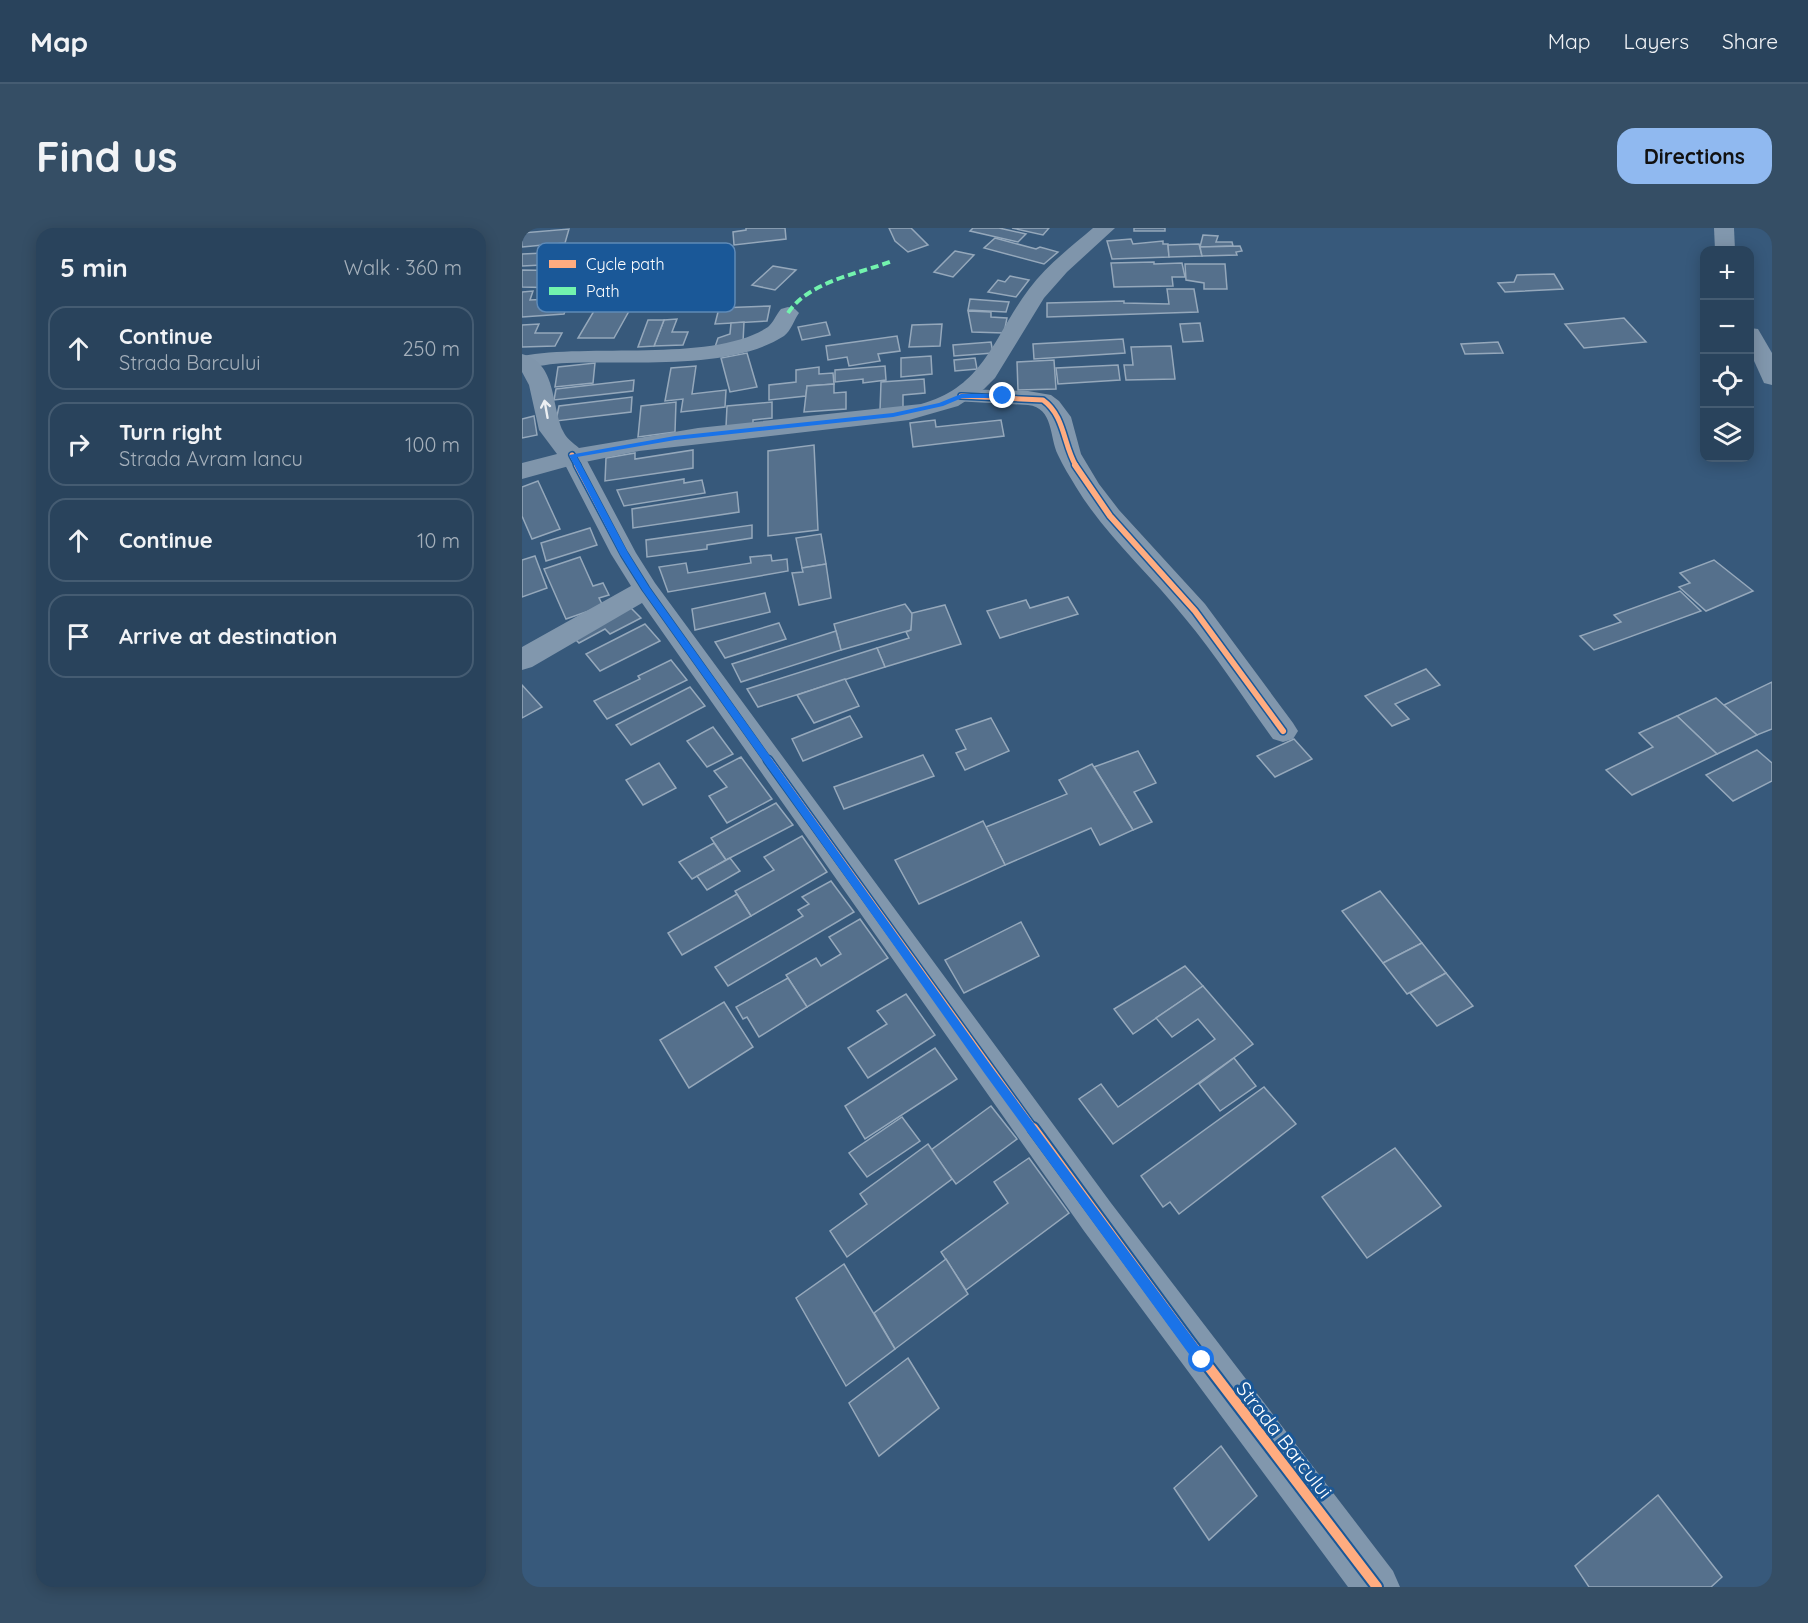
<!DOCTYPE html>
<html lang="en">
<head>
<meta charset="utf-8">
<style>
	body { margin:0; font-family:Quicksand,sans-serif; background:#354e65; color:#f1f3f6 }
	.controls { position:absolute; right:18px; top:18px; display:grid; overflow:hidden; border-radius:12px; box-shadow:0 3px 15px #0003 }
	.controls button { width:54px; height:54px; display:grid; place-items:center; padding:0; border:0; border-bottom:2px solid #455c72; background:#29435c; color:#f1f3f6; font:30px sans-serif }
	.stop { position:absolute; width:18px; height:18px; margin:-14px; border:4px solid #1a73e8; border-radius:50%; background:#fff }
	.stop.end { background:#1a73e8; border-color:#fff; box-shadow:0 2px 6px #0008 }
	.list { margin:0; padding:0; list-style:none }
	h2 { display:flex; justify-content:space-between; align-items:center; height:78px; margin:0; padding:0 24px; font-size:26px }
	h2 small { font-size:20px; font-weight:400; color:#a5b0bb }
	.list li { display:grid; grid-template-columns:39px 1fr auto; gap:18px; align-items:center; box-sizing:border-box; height:84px; margin:0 12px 12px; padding:0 12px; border:2px solid #455c72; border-radius:18px }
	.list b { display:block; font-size:22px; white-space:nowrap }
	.list p { margin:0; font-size:20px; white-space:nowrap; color:#a5b0bb }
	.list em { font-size:20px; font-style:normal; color:#a5b0bb }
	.icon { flex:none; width:33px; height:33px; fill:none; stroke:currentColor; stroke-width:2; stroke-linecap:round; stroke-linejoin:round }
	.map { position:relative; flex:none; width:1250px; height:1359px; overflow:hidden; border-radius:18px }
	header { display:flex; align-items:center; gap:36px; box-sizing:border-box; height:84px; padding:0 30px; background:#29435c; border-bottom:2px solid #455c72 }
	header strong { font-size:28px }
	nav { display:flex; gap:33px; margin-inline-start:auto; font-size:21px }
	.intro { display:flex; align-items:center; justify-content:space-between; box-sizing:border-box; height:144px; padding:0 36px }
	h1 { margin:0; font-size:42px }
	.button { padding:15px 27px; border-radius:18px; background:#90b9f0; color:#111; font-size:21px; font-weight:700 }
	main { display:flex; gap:36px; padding:0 36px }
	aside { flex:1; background:#29435c; border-radius:18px; box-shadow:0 3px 15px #0003 }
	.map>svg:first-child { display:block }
	.building { fill:#55708c; stroke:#95a8bb; stroke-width:1.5 }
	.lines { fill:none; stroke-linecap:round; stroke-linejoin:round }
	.minor { fill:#8197ad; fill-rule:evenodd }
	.major { fill:#7f95ab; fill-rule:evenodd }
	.quiet { stroke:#73f3ae; stroke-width:4; stroke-dasharray:8 4; stroke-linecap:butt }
	.cycleway-far3-casing { stroke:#1a5898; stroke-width:8 }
	.cycleway-far2-casing { stroke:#1a5898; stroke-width:9 }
	.cycleway-far1-casing { stroke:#1a5898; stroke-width:11 }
	.cycleway-casing { stroke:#1a5898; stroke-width:14 }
	.cycleway-far3 { stroke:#ffac80; stroke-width:5 }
	.cycleway-far2 { stroke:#ffac80; stroke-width:6 }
	.cycleway-far1 { stroke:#ffac80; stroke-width:8 }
	.cycleway { stroke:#ffac80; stroke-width:10 }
	.oneway { stroke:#eceff2 }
	.route { fill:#1a73e8 }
	.labels { text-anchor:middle; stroke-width:6; stroke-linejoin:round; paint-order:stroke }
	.street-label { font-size:20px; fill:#fff; stroke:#1a5898 }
	.key { fill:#1a5898; stroke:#5f8ab7; stroke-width:1.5 }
	.key-label { font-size:16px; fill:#fff }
</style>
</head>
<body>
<header>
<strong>Map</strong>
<nav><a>Map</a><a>Layers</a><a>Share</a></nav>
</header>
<div class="intro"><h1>Find us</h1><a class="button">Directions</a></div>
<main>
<aside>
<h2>5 min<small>Walk · 360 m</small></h2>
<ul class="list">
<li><svg class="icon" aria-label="ahead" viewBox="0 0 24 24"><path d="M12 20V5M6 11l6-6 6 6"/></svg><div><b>Continue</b><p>Strada Barcului</p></div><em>250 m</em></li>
<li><svg class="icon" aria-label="right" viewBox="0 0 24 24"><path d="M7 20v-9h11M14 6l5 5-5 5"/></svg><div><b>Turn right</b><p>Strada Avram Iancu</p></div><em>100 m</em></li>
<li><svg class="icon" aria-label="ahead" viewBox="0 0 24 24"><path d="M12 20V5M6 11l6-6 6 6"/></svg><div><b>Continue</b></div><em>10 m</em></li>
<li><svg class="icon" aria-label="arrive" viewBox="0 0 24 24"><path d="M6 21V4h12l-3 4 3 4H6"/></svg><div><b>Arrive at destination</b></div></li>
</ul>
</aside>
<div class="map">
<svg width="1250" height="1359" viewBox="0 0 1250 1359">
	<rect width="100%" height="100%" fill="#37597b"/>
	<g class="building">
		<polygon points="224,0 263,0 264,11 212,17 211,4 224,2"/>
		<polygon points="367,0 389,0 406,17 386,24 373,13"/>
		<polygon points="451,0 477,0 504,6 496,14 448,3"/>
		<polygon points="490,0 527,0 521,7"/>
		<rect x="612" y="0" width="31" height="3"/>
		<polygon points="47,1 43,15 0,19 0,5"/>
		<polygon points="681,7 696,8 694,14 710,14 711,18 678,19"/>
		<polygon points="473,10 514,21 518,19 536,24 522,36 462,20"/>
		<polygon points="609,11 611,16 641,13 641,16 646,16 647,29 590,31 585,13"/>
		<polygon points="677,16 680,28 647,29 646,17"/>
		<polygon points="718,18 720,23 714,24 715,27 680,28 678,19"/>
		<polygon points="65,23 61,35 0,38 0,26"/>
		<polygon points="433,23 452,27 431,49 412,44"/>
		<polygon points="632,34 632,36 660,35 663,49 650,49 651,58 592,59 589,35"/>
		<polygon points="663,36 703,36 705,61 682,61 682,55 664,52"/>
		<polygon points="251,38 274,42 253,62 230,57"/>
		<polygon points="56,40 87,42 79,61 0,59 0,42 53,43"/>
		<polygon points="1032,46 1041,61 983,64 976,55 992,54 995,47"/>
		<polygon points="488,48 507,52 494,69 466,64 476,52 483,54"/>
		<polygon points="645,61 672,61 676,84 525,89 525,75 602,73 602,75 647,76"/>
		<polygon points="11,63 8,72 48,70 42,86 0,89 0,64"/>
		<polygon points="82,66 116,67 92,110 56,110"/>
		<polygon points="448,71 487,74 484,84 446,82"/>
		<polygon points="248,78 245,93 193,96 197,80"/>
		<polygon points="446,83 469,84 469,89 485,90 482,105 450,104"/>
		<polygon points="1102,90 1124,114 1062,120 1043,96"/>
		<polygon points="155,91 150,104 166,104 161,117 132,118 142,92"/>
		<polygon points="126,92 142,92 132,118 116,119"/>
		<polygon points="222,94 221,114 193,119 196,110 208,106 209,95"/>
		<polygon points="304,94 308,107 280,112 276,99"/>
		<polygon points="678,95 681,113 661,114 658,96"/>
		<polygon points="17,96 13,105 40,105 33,118 0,119 0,97"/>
		<polygon points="420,96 418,118 387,119 390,97"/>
		<polygon points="375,108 378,123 356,126 358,133 327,138 325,129 306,132 304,118"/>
		<polygon points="601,111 603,125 512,131 511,116"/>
		<polygon points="469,114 471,125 432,128 431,117"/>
		<polygon points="976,114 981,125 943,126 939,116"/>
		<polygon points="649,118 653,151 604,152 602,137 611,137 609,119"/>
		<polygon points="225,125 235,159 208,164 199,130"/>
		<polygon points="409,128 410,146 379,149 379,130"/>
		<polygon points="453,130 455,141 433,143 432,132"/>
		<polygon points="532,132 534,161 496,162 495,134"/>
		<polygon points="73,135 71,155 33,159 36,139"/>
		<polygon points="596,137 598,152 536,156 534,140"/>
		<polygon points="174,138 170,166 204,162 203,179 159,184 161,171 143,173 149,140"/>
		<polygon points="363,138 364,152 341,155 341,151 313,154 313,142"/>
		<polygon points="297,139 297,146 311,145 312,156 285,158 284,168 247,172 247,157 274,154 274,142"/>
		<polygon points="402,151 403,165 381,167 381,181 358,183 359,154"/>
		<polygon points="112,152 111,163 32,172 34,161"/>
		<polygon points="312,156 312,165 324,164 324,181 282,184 285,158"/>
		<polygon points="110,169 109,184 34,193 37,178"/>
		<polygon points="154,174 153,204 116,209 119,178"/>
		<polygon points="250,174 250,190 231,192 231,197 204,199 205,178"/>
		<polygon points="12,188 15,207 0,210 0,191"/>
		<polygon points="413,192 414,199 479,192 482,208 391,219 388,195"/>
		<polygon points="292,217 296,302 246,308 246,223"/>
		<polygon points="171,222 171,240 83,253 84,230 113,225 113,231"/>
		<polygon points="162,251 162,255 180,252 183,265 102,278 95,262"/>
		<polygon points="16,253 38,301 10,311 0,288 0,259"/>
		<polygon points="215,264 217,284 111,300 110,281"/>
		<polygon points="230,297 230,310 185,317 185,321 125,329 124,312"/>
		<polygon points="68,300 75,317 24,333 19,315"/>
		<polygon points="299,306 304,336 280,340 274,310"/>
		<polygon points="249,327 250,333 265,331 266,343 146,364 137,339 164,335 166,345 229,335 228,329"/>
		<polygon points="13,328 25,360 0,369 0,332"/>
		<polygon points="58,329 71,358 81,355 87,367 77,370 81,378 44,391 22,341"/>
		<polygon points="1192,332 1231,363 1184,383 1157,359 1168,355 1158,345"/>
		<polygon points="304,336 309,370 277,377 270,345 281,344 280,340"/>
		<polygon points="1158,363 1179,383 1072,422 1058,408 1099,394 1092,387"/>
		<polygon points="243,365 248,384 173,402 170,381"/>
		<polygon points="546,369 556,386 478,410 465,383 504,372 508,380"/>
		<polygon points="383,376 391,387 389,402 319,422 312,396"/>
		<polygon points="106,377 119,390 88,406 83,401 57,415 49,407"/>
		<polygon points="423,377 439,416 363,439 355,420 387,410 384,404 389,402 390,385"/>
		<polygon points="257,395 264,411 203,430 193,414"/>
		<polygon points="123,396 138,413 78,443 64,426"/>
		<polygon points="314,403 319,422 219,454 210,436"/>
		<polygon points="355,420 363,439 236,479 225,461"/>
		<polygon points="149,432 165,452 85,491 72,473 118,451 116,448"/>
		<polygon points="904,441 918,457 873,476 887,491 870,498 843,468"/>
		<polygon points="323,451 337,478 292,495 275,467"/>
		<polygon points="1250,454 1250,501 1235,507 1202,477"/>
		<polygon points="0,457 20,479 0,490"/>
		<polygon points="168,459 183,478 109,517 94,497"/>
		<polygon points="1194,470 1235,507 1195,526 1155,488"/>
		<polygon points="328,488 340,509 281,533 270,511"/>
		<polygon points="1155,488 1195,526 1110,567 1084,542 1131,519 1117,505"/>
		<polygon points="469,490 487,523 443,542 434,525 444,521 434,502"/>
		<polygon points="191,499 211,526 185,539 165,513"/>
		<polygon points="772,511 790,531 753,549 735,528"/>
		<polygon points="1235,522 1250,535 1250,553 1211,573 1184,547"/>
		<polygon points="616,523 634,555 612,564 630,594 611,602 572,539"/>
		<polygon points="401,527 412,548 322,581 312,559"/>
		<polygon points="219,529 250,571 205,595 187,568 205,559 192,543"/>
		<polygon points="137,535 154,560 121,577 104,552"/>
		<polygon points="570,536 611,602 578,617 569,600 483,637 464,599 545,566 537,552"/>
		<polygon points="254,575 271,597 204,632 189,610"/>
		<polygon points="461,593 483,637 397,676 373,632"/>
		<polygon points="280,608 305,644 229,688 213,663 252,642 242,629"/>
		<polygon points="192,615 204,632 170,651 157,634"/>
		<polygon points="208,630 218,643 185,662 175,648"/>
		<polygon points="309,653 332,684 206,758 193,739 281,688 276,682 287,676 280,669"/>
		<polygon points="858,663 900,715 861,735 820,683"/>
		<polygon points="215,666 229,688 160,727 146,705"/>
		<polygon points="338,691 366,730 285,779 264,747 294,730 299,738 319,726 307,709"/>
		<polygon points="499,694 517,728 442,765 423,732"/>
		<polygon points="900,715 924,745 885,766 861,735"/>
		<polygon points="663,738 681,758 611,806 592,781"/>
		<polygon points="924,745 951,778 915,798 888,765"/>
		<polygon points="266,750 285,779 237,809 225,789 221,791 214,779"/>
		<polygon points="681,758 731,816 591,916 557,871 579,856 596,879 693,811 676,791 650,809 634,790"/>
		<polygon points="384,766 413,807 346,850 326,820 365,796 355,783"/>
		<polygon points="202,774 231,819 167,860 138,812"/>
		<polygon points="413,820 435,851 343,911 323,878"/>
		<polygon points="712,830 734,858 698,883 677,856"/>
		<polygon points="742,859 774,896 657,986 648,974 641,979 619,948"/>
		<polygon points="469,878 495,911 434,956 409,922"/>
		<polygon points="380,889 398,913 345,949 327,925"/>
		<polygon points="406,916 430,951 325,1029 308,1003 345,976 338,966"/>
		<polygon points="873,920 919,978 845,1030 800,969"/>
		<polygon points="507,930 547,985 444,1062 419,1024 486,975 472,954"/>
		<polygon points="424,1031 446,1066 373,1121 352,1085"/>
		<polygon points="322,1036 373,1121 324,1158 274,1070"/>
		<polygon points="386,1130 417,1180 357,1228 327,1175"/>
		<polygon points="699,1218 735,1268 687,1312 652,1260"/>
		<polygon points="1136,1267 1200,1349 1189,1359 1067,1359 1053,1338"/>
	</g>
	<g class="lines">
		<g class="minor">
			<polygon points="1192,0 1212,0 1213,22 1193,22"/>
			<path d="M266,79l7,2 4,4c-5,7 -8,18 -15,23 -54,35 -154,24 -217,27 -15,0 -30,4 -45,5v-12c68,-13 191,7 246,-29 5,-4 8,-12 13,-18z"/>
			<polygon points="1228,100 1236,101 1250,125 1250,157 1242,155 1228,124"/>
			<path d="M439,161l67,2 23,4 8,6 12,16 10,37 18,30 20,26 86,94 88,119 5,8 -5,8 -10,3 -10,-3c-30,-41 -57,-84 -89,-122 -35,-44 -79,-82 -108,-130 -6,-10 -13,-21 -18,-32 -9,-18 -4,-47 -30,-50l-75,-4 -3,-5 3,-5z"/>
			<polygon points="50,220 58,222 62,227 114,325 133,355 589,975 871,1343 878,1359 826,1359 562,1003 120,375 10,439 0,442 0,419 109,358 89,326 38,227 42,222"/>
		</g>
		<path class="major" d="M571,0h22l-48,44 -23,26 -49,80 -11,11 -26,17 -49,14 -270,31 -59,12 -58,16v-16l35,-9 -18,-24 -10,-45 -7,-13v-18c35,9 29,51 41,77 3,7 10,12 16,17l119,-20 223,-24c64,-17 73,-69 108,-115 18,-24 42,-42 64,-61z"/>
		<path class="quiet" d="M266,85c21,-32 71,-39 104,-52"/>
		<g class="cycleway-far3-casing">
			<g id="cycleway-far3">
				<path d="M439,168l82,4c22,16 20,44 33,66"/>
				<polyline points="50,227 56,238"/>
			</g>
		</g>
		<g class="cycleway-far2-casing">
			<g id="cycleway-far2">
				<polyline points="55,237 102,326 124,361 247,534"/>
				<polyline points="553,237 588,288 673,383 761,503"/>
			</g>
		</g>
		<g class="cycleway-far1-casing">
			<polyline id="cycleway-far1" points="246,532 512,902"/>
		</g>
		<g class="cycleway-casing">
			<polyline id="cycleway" points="511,900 667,1113 855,1359"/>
		</g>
		<use href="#cycleway-far3" class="cycleway-far3"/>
		<use href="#cycleway-far2" class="cycleway-far2"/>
		<use href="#cycleway-far1" class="cycleway-far1"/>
		<use href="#cycleway" class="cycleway"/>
	</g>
	<defs><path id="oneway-shaft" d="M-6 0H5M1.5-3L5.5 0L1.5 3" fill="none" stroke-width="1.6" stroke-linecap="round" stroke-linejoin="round" transform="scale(1.5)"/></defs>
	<use class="oneway" href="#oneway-shaft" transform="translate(24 181) rotate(-100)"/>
	<polygon class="route" points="439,166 481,166 484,168 481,170 440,170 421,178 371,189 153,212 55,229 106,325 127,359 470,839 684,1128 686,1132 684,1137 680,1138 675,1137 463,846 121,363 98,326 47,227 153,208 371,185 417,175"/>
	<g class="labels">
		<g class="street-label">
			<text transform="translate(762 1212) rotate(52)" y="7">Strada Barcului</text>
		</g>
	</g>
	<rect x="15" y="15" width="198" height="69" rx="9" class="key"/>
	<rect x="27" y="32" width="27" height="8" fill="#ffac80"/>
	<rect x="27" y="59" width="27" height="8" fill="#73f3ae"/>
	<g class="key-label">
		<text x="64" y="42">Cycle path</text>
		<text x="64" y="69">Path</text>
	</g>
</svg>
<div class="controls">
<button>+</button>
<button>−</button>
<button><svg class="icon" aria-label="locate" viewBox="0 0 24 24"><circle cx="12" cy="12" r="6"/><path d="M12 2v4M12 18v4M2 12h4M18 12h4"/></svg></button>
<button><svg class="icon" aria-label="layers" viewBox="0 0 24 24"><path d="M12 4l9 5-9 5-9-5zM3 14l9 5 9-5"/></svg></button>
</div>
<div class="stop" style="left:680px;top:1132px"></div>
<div class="stop end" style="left:481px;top:168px"></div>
</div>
</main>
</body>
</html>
